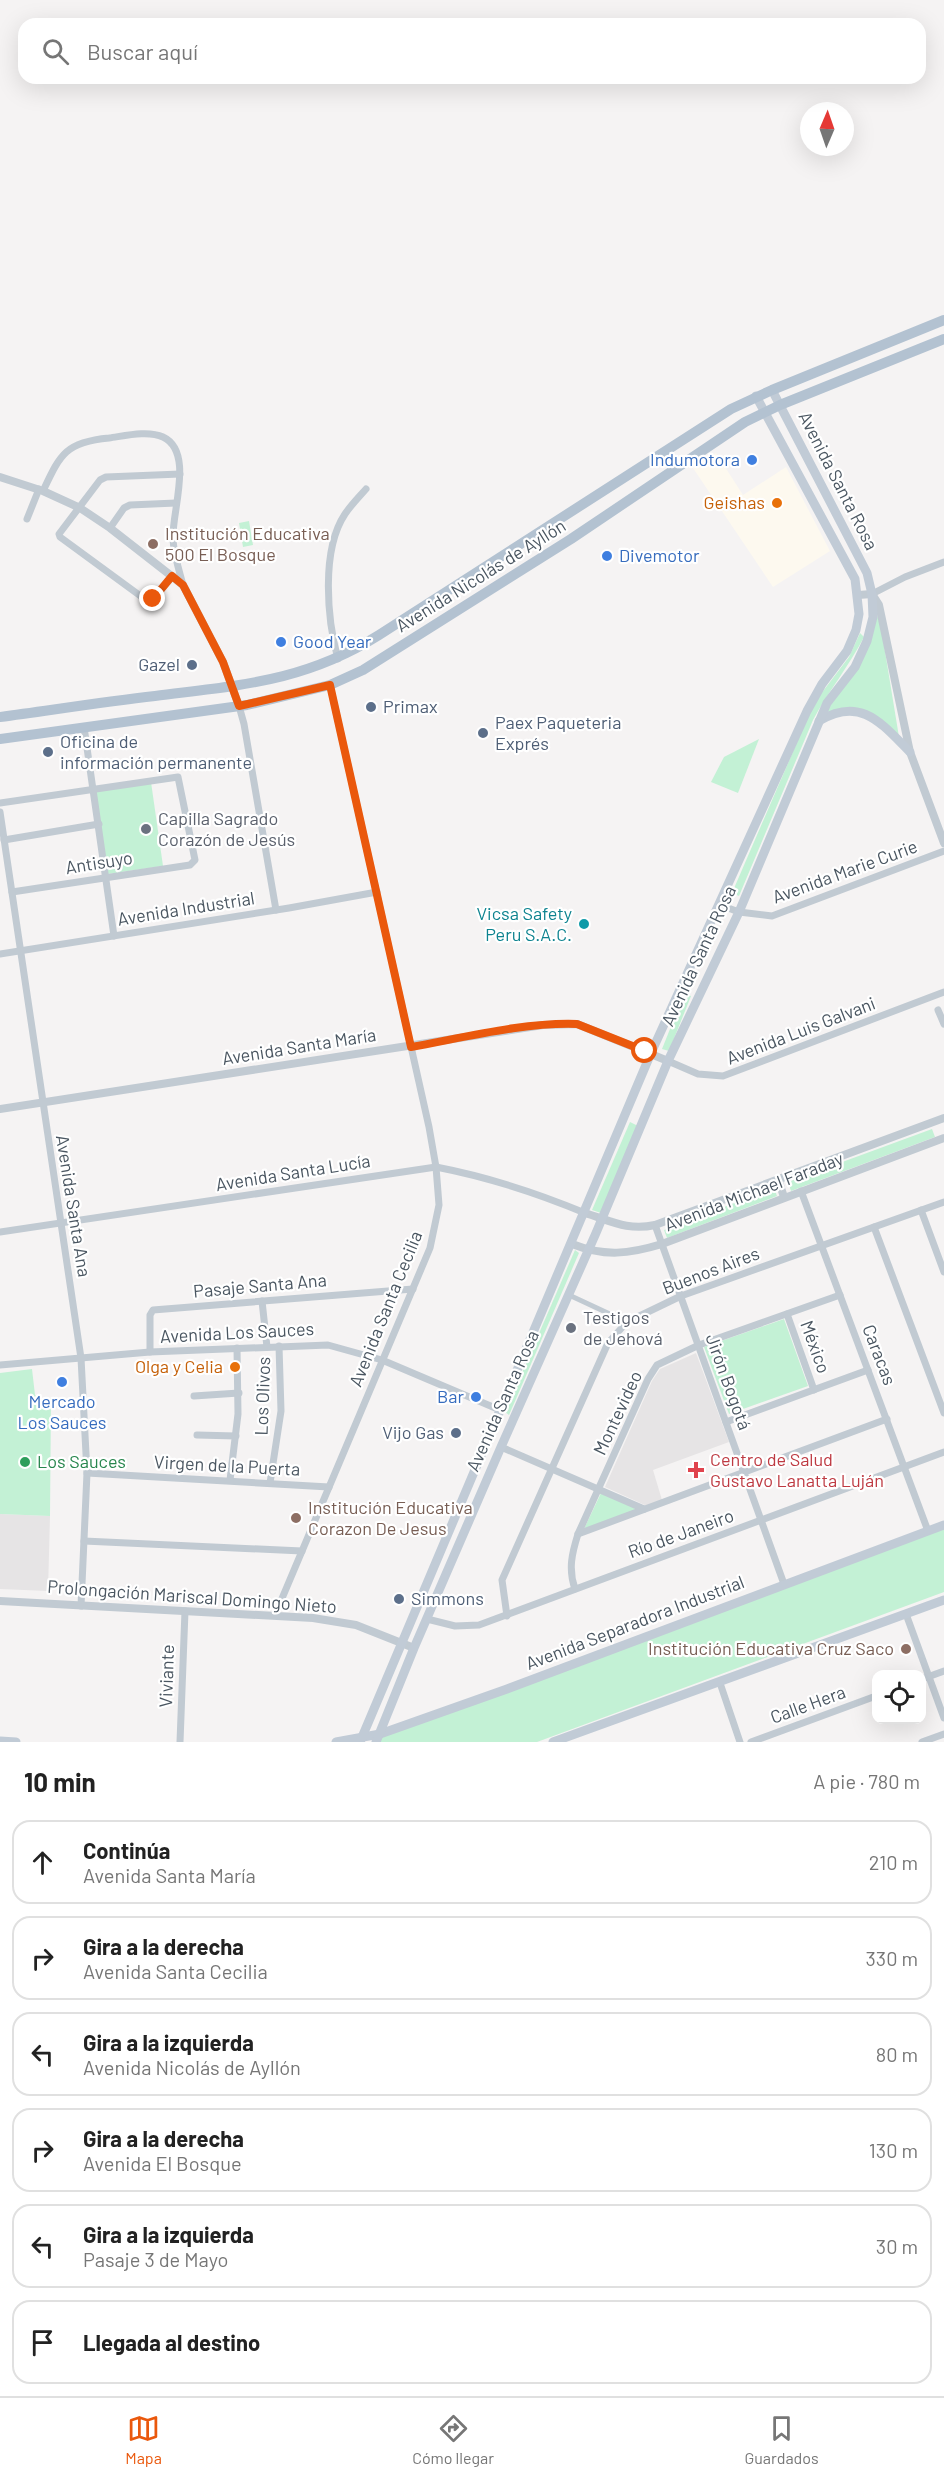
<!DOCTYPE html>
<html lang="es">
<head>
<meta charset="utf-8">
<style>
	body { margin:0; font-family:Barlow,sans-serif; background:#f6f6f6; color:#222 }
	.controls { position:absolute; right:18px; bottom:18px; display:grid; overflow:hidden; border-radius:12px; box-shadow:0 6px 24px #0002 }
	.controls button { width:54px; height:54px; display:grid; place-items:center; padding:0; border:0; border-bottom:2px solid #e0e0e0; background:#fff; color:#222; font:30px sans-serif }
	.compass { position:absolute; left:800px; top:102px; width:54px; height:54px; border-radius:50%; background:#fff; box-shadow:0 6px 24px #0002; rotate:2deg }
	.stop { position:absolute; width:18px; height:18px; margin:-14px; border:4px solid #ea580c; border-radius:50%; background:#fff }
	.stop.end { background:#ea580c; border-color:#fff; box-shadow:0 2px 6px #0008 }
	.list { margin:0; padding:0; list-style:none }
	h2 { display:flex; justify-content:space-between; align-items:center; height:78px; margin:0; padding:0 24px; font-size:26px }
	h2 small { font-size:20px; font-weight:400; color:#767676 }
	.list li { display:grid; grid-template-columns:39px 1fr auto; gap:18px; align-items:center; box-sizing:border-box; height:84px; margin:0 12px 12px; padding:0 12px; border:2px solid #e0e0e0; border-radius:18px }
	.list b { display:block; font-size:22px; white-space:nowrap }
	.list p { margin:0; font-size:20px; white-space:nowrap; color:#767676 }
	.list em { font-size:20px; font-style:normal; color:#767676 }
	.icon { flex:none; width:33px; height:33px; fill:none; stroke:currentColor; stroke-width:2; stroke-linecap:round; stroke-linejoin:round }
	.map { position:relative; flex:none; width:944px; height:1742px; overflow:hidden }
	.search { position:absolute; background:#fff; box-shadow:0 6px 24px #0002; left:18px; right:18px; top:18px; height:66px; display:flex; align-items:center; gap:15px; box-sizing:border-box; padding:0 21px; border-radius:18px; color:#767676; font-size:22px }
	.sheet { height:654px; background:#fff }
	nav { display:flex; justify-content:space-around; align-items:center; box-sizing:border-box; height:84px; border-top:2px solid #e0e0e0; background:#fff; font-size:16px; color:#767676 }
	nav a { display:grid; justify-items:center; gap:3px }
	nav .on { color:#ea580c }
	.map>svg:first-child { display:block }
	.commercial { fill:#fdf9ef }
	.education { fill:#e6e4e5 }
	.green { fill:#c3f1d5 }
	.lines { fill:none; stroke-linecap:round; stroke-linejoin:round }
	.pedestrian { stroke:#c1cad2; stroke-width:5 }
	.minor { stroke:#c1cad2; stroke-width:7 }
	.tertiary { stroke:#c1cad2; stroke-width:8 }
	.secondary { stroke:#c1cbd6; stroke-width:9 }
	.primary { stroke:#b3c2d1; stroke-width:10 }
	.route { stroke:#ea580c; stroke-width:8 }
	.shop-dot { fill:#3f7fe0; stroke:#fff; stroke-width:2 }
	.food-dot { fill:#e8710a; stroke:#fff; stroke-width:2 }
	.education-dot { fill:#8d6e63; stroke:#fff; stroke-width:2 }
	.service-dot { fill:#5c6f8a; stroke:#fff; stroke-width:2 }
	.worship-dot { fill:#6b7280; stroke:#fff; stroke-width:2 }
	.culture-dot { fill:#0f9aa8; stroke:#fff; stroke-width:2 }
	.leisure-dot { fill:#2e9e5b; stroke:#fff; stroke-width:2 }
	.health-dot { fill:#e0444e; stroke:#fff; stroke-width:2 }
	.labels { text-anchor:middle; stroke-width:4.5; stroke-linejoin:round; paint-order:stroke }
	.shop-label { font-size:18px; fill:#366cbe; stroke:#fff; text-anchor:end }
	.street-label { font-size:18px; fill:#4a5661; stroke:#fff }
	.food-label { font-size:18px; fill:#c56008; stroke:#fff; text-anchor:end }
	.education-label { font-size:18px; fill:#785e54; stroke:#fff; text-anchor:start }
	.service-label { font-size:18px; fill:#4e5e75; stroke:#fff; text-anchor:start }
	.worship-label { font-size:18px; fill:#5b616d; stroke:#fff; text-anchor:start }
	.culture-label { font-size:18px; fill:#0d838f; stroke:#fff; text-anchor:end }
	.health-label { font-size:18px; fill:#be3a42; stroke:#fff; text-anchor:start }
	.leisure-label { font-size:18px; fill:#27864d; stroke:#fff; text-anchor:start }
</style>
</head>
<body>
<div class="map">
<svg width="944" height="1742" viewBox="0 0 944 1742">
	<rect width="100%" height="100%" fill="#f5f3f3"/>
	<polygon class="commercial" points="716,453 743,495 786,467 830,551 773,587 693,468"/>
	<g class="education">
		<polygon points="696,1353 729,1442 653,1470 662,1500 647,1506 605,1487 652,1381 660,1369"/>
		<polygon points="0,1514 50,1516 48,1591 0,1589"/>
	</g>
	<g class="green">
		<polygon points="249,521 253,545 243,547 239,523"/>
		<polygon points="875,609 881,627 899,737 867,711 852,707 822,718 828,704 858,668"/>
		<path d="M860,633l4,4c-15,29 -36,55 -51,83l-74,176 -7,-3 82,-190 35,-46z"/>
		<polygon points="759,739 738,793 711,782 724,757"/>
		<polygon points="151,782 163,866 108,874 95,790"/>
		<polygon points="684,994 691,996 669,1051 662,1049"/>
		<polygon points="630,1122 638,1126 601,1213 592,1210"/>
		<polygon points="932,1129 935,1137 791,1191 788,1182"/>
		<polygon points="774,1188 777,1196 667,1238 664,1230"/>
		<polygon points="575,1250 579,1253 509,1415 505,1412"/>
		<polygon points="784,1319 808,1386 729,1414 704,1347"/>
		<polygon points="32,1369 35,1395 38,1398 51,1398 50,1516 0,1514 0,1373"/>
		<polygon points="601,1493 639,1510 583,1531"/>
		<polygon points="944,1528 944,1592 537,1742 379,1742 381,1737"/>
	</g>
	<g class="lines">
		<polyline class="pedestrian" points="569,1295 627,1322"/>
		<g class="minor">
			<path d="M43,491c17,-36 22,-49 66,-53 15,-2 39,-8 54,-1 32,15 8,76 10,103 1,15 6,30 10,45"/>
			<polyline points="27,519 39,489"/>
			<polyline points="110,528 124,508 130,505 176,503"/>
			<polyline points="173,576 153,599 146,600 60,537 59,534 100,480 106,477 180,474"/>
			<polyline points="872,594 905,577 944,562"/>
			<path d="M338,659c-11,-40 -17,-109 7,-145 6,-9 14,-17 21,-25"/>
			<polyline points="239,706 244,724 276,910"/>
			<polyline points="84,727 114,936"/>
			<polyline points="0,803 178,777 195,860 190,865 12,892"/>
			<polyline points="0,812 81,1358 87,1473 81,1606"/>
			<polyline points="4,840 99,824"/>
			<polyline points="720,905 739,912 772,916 944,851"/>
			<polyline points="0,954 289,908 377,892"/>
			<polyline points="938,1010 944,1024"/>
			<polyline points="668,1061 698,1074 723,1076 944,992"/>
			<polyline points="801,1191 928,1531"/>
			<polyline points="921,1210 944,1272"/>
			<polyline points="655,1225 784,1584"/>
			<polyline points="874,1227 944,1413"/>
			<path d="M0,1232l436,-65c52,10 101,26 149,46"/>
			<polyline points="262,1301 267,1347"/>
			<polyline points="787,1314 814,1390"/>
			<polyline points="150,1352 150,1315 153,1310 413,1289"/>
			<polyline points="0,1365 150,1352 328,1345 382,1360 500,1410"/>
			<polyline points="194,1396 239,1393"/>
			<polyline points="726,1422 868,1370"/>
			<polyline points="197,1435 236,1436"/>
			<polyline points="501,1447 644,1509"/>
			<polyline points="87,1473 329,1487"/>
			<polyline points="230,1480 238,1414 237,1348"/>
			<polyline points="270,1483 281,1411 279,1346"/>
			<polyline points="578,1534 887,1419"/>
			<polyline points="84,1541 302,1551"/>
			<path d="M575,1589c-7,-20 -3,-36 3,-55l70,-155 9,-14 42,-20 141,-50"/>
			<polyline points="906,1614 944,1718"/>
			<polyline points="275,1615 430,1248 439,1205 436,1167 429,1127 330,685"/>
			<polyline points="507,1616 502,1580 608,1343 627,1322 681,1296 944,1202"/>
			<polyline points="427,1619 455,1626 479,1625 944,1452"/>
			<polyline points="922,1679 944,1671"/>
			<polyline points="720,1683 740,1742"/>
			<polyline points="180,1742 185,1611"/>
			<polyline points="751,1742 876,1696"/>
			<polyline points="922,1742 944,1734"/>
		</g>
		<g class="tertiary">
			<polyline points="0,477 43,491 80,508 110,528 183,585 223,662 239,706"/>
			<polyline points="858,595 872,594 879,605 910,752 944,843"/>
			<polyline points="0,1109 543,1025 577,1024 668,1061"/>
			<polyline points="778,1179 784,1197"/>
			<path d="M585,1213c26,8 43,18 70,12l289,-107"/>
			<path d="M572,1244c33,13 57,10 90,0l282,-106"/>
			<polyline points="0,1601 313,1618 356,1625 414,1648"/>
		</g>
		<g class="secondary">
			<path d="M819,721c42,-25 62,2 91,31"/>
			<polyline points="0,1741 16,1742"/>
			<polyline points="336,1742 380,1734 507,1689 944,1525"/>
			<polyline points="360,1742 651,1053 807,711 822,684 847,651 856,630 859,614 855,579 756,396"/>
			<polyline points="376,1742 414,1648 501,1447 596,1233 668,1061 739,912 827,703 855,667 867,641 873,617 872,594 867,573 772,390"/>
			<polyline points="553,1742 944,1600"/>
		</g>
		<g class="primary">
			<path d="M0,717c52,-7 103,-15 155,-21 85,-11 149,-14 224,-61l352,-226 41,-19 172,-70"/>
			<polyline points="0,739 247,705 330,685 363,670 571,539 745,422 780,405 944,339"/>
		</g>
	</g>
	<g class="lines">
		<path class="route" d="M153,599l19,-23 11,9 40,77 16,44 91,-21 81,362c51,-9 114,-25 166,-23l68,27"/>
	</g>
	<g class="shop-dot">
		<circle cx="752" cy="460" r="6"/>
		<circle cx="607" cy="556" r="6"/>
		<circle cx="281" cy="642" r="6"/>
		<circle cx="62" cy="1382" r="6"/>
		<circle cx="476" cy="1397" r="6"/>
	</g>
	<g class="food-dot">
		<circle cx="777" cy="503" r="6"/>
		<circle cx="235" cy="1367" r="6"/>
	</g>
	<g class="education-dot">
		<circle cx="153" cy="544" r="6"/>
		<circle cx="296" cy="1518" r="6"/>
		<circle cx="906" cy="1649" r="6"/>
	</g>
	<g class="service-dot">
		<circle cx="192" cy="665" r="6"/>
		<circle cx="371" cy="707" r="6"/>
		<circle cx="483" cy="733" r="6"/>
		<circle cx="48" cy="752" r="6"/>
		<circle cx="456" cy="1433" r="6"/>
		<circle cx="399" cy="1599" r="6"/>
	</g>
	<g class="worship-dot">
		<circle cx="146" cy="829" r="6"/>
		<circle cx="571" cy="1328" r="6"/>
	</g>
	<circle class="culture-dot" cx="584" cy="924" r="6"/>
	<circle class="leisure-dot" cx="25" cy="1462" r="6"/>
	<path class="health-dot" d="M693 1461h6v6h6v6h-6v6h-6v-6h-6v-6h6z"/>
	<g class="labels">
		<g class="shop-label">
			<text x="740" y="466">Indumotora</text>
			<text x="619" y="562" text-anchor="start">Divemotor</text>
			<text x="293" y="648" text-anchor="start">Good Year</text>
			<text x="464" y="1403">Bar</text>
			<text x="62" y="1408" text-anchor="middle">Mercado<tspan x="62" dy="21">Los Sauces</tspan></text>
		</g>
		<g class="street-label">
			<text transform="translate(838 481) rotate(63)" y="6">Avenida Santa Rosa</text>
			<text transform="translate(481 576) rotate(-32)" y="6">Avenida Nicolás de Ayllón</text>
			<text transform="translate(99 863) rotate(-9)" y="6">Antisuyo</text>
			<text transform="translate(845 872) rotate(-20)" y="6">Avenida Marie Curie</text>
			<text transform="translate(186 909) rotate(-9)" y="6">Avenida Industrial</text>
			<text transform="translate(699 956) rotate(-65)" y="6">Avenida Santa Rosa</text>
			<text transform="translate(801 1031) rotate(-21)" y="6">Avenida Luis Galvani</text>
			<text transform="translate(299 1047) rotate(-9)" y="6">Avenida Santa María</text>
			<text transform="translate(293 1173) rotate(-9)" y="6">Avenida Santa Lucía</text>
			<text transform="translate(754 1192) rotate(-21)" y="6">Avenida Michael Faraday</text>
			<text transform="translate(73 1206) rotate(81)" y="6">Avenida Santa Ana</text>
			<text transform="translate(711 1271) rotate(-21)" y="6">Buenos Aires</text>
			<text transform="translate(260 1286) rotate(-5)" y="6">Pasaje Santa Ana</text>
			<text transform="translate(386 1309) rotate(-68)" y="6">Avenida Santa Cecilia</text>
			<text transform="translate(237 1333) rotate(-3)" y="6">Avenida Los Sauces</text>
			<text transform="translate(815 1347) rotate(70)" y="6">México</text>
			<text transform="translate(879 1355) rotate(69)" y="6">Caracas</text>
			<text transform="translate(728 1382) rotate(70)" y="6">Jirón Bogotá</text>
			<text transform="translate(263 1396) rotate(-88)" y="6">Los Olivos</text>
			<text transform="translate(503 1401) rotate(-66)" y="6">Avenida Santa Rosa</text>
			<text transform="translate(618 1413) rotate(-65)" y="6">Montevideo</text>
			<text transform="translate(227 1466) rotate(3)" y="6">Virgen de la Puerta</text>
			<text transform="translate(681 1534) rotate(-20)" y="6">Río de Janeiro</text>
			<text transform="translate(192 1597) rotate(4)" y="6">Prolongación Mariscal Domingo Nieto</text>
			<text transform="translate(635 1623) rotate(-21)" y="6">Avenida Separadora Industrial</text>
			<text transform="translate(167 1676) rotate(-88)" y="6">Viviante</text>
			<text transform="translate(808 1705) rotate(-20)" y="6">Calle Hera</text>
		</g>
		<g class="food-label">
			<text x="765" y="509">Geishas</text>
			<text x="223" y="1373">Olga y Celia</text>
		</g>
		<g class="education-label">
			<text x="165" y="540">Institución Educativa<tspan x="165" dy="21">500 El Bosque</tspan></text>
			<text x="308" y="1514">Institución Educativa<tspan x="308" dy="21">Corazon De Jesus</tspan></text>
			<text x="894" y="1655" text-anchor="end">Institución Educativa Cruz Saco</text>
		</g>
		<g class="service-label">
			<text x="180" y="671" text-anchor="end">Gazel</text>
			<text x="383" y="713">Primax</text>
			<text x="495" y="729">Paex Paqueteria<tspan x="495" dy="21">Exprés</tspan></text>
			<text x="60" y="748">Oficina de<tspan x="60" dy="21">información permanente</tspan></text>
			<text x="444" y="1439" text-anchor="end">Vijo Gas</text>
			<text x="411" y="1605">Simmons</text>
		</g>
		<g class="worship-label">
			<text x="158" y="825">Capilla Sagrado<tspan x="158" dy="21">Corazón de Jesús</tspan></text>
			<text x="583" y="1324">Testigos<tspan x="583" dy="21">de Jehová</tspan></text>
		</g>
		<g class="culture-label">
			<text x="572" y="920">Vicsa Safety<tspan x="572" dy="21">Peru S.A.C.</tspan></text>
		</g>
		<g class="health-label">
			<text x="710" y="1466">Centro de Salud<tspan x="710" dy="21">Gustavo Lanatta Luján</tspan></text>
		</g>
		<g class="leisure-label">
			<text x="37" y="1468">Los Sauces</text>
		</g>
	</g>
</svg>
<div class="controls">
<button><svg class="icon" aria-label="locate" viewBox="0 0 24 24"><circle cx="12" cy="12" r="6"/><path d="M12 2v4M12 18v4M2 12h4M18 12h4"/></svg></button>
</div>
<svg class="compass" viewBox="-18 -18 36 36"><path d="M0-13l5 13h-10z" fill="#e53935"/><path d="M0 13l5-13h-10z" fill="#767676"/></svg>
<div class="stop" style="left:645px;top:1051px"></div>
<div class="stop end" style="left:153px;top:599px"></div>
<div class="search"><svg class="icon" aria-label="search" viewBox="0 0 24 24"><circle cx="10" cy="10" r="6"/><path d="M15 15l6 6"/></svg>Buscar aquí</div>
</div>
<section class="sheet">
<h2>10 min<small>A pie · 780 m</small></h2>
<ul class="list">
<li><svg class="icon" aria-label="ahead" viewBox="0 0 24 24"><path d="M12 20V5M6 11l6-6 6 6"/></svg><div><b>Continúa</b><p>Avenida Santa María</p></div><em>210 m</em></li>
<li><svg class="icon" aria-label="right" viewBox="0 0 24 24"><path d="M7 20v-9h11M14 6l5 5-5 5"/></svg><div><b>Gira a la derecha</b><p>Avenida Santa Cecilia</p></div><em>330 m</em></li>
<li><svg class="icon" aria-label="left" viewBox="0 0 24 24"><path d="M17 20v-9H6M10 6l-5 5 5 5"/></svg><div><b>Gira a la izquierda</b><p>Avenida Nicolás de Ayllón</p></div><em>80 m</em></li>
<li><svg class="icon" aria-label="right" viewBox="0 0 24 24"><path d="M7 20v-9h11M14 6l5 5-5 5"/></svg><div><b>Gira a la derecha</b><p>Avenida El Bosque</p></div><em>130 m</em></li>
<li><svg class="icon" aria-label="left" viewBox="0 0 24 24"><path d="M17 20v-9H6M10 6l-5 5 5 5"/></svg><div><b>Gira a la izquierda</b><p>Pasaje 3 de Mayo</p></div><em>30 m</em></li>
<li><svg class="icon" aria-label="arrive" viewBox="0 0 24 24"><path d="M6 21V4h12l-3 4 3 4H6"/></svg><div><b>Llegada al destino</b></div></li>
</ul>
</section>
<nav>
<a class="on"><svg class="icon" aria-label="map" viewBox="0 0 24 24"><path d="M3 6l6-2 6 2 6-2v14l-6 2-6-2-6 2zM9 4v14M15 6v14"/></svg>Mapa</a>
<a><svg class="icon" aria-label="directions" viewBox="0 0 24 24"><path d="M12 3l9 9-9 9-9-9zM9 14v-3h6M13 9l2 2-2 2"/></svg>Cómo llegar</a>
<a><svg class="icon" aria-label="saved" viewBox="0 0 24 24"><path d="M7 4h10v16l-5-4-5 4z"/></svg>Guardados</a>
</nav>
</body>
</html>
